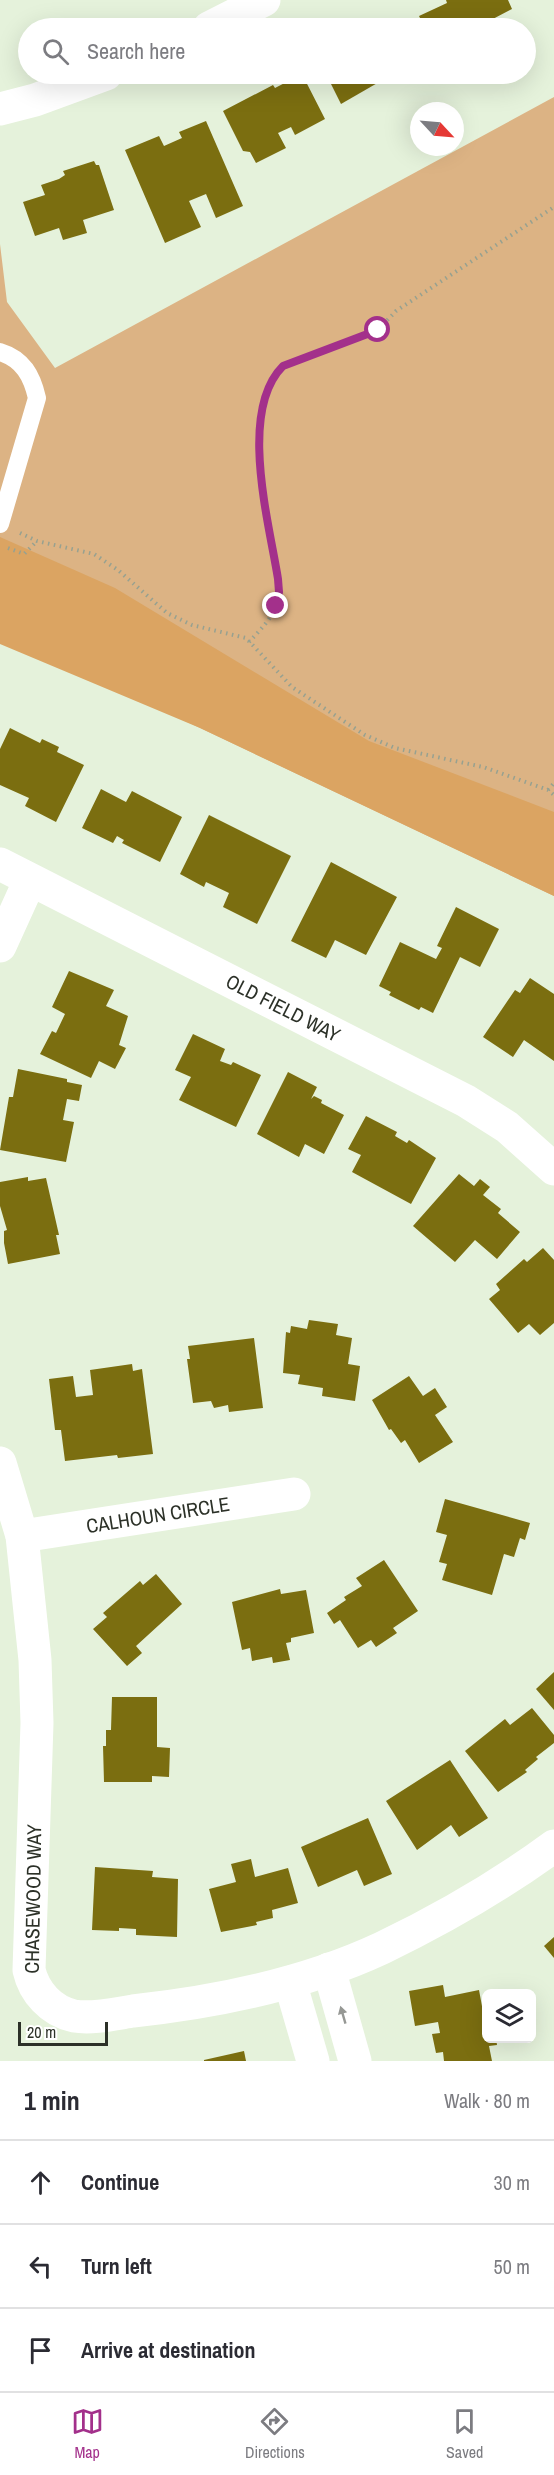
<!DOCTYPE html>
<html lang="en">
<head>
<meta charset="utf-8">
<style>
	body { margin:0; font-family:"Archivo Narrow",sans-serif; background:#f7f7f7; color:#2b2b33 }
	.controls { position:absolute; right:18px; bottom:18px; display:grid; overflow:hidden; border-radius:9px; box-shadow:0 6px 24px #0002 }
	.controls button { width:54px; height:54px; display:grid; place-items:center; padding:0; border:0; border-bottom:2px solid #e1e1e2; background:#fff; color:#2b2b33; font:30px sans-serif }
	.compass { position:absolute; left:410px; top:102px; width:54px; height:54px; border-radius:50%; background:#fff; box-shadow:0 6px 24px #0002; rotate:116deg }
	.scale { position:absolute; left:18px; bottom:15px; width:90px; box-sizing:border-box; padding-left:6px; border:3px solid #2c3128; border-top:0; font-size:16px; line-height:21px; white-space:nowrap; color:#2c3128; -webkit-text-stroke:4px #fff; paint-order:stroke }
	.stop { position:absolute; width:18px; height:18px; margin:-14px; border:4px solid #a3308b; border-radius:50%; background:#fff }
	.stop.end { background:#a3308b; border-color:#fff; box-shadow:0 2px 6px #0008 }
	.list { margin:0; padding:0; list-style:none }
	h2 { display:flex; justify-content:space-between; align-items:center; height:78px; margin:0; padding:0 24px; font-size:26px }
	h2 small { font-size:20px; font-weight:400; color:#7c7c81 }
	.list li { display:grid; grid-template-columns:39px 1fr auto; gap:18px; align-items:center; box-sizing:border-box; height:84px; padding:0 24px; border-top:2px solid #e1e1e2 }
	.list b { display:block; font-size:22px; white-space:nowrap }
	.list em { font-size:20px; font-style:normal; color:#7c7c81 }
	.icon { flex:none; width:33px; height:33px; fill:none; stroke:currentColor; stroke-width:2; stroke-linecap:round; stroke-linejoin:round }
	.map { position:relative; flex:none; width:554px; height:2061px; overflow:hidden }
	.search { position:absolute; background:#fff; box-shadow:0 6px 24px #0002; left:18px; right:18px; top:18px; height:66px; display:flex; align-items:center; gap:15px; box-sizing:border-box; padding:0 21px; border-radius:33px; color:#7c7c81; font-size:22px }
	.sheet { height:330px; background:#fff }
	nav { display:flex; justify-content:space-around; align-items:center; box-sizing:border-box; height:84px; border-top:2px solid #e1e1e2; background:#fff; font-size:16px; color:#7c7c81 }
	nav a { display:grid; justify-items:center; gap:3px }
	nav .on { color:#a3308b }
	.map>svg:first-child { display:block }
	.green { fill:#dcb384 }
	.forest { fill:#dba462 }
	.building { fill:#7b6e10 }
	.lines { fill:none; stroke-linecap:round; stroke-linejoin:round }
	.path { stroke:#97a190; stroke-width:4; stroke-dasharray:1.5 4.5; stroke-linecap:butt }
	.lane { stroke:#fff; stroke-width:18 }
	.street { stroke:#fff; stroke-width:33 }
	.oneway { fill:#969894 }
	.route { stroke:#a3308b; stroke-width:8 }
	.labels { text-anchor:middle; stroke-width:6; stroke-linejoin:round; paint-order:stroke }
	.street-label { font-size:20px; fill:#2c3128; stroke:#fff }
</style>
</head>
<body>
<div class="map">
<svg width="554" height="2061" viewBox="0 0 554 2061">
	<rect width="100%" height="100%" fill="#e5f2db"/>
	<polygon class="green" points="554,97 554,896 0,633 0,244 7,302 55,368"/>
	<polygon class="forest" points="0,537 115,588 369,741 554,812 554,896 200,728 0,644"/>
	<g class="building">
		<polygon points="446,0 508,0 512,9 489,21 488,25 482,28 425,28 419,16 447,3"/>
		<polygon points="395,19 400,28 378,28"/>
		<polygon points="302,74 325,119 295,135 291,127 278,133 286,148 256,163 250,152 243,151 223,111 273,85 275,88"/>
		<polygon points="326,74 393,74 341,104"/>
		<polygon points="206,121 243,206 216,218 206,194 189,201 201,227 165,243 125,150 159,136 164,146 182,138 179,132"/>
		<polygon points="94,161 96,165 99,165 114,210 83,220 87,233 63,240 59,228 35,236 23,202 45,195 41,185 59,179 65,175 63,171"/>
		<polygon points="10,728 40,743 42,739 59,747 57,752 84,765 56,822 25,806 29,798 0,785 0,749"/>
		<polygon points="101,789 126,802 132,791 182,817 160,862 122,843 124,840 117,836 113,843 82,828"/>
		<polygon points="209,815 291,856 257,924 223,907 229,893 206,882 204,887 180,874"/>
		<polygon points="331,862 397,897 366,955 335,940 326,958 291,941"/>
		<polygon points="456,907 499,929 480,967 460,957 433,1013 421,1007 419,1010 389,995 391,992 379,986 400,942 436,959 442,948 437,946"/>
		<polygon points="69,971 114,990 106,1006 128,1016 119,1045 126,1048 115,1069 99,1061 91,1078 40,1054 52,1031 56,1033 65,1014 52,1007"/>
		<polygon points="530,978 554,994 554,1061 524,1040 513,1057 483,1037 515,990 520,993"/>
		<polygon points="193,1034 225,1049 220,1061 231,1065 233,1062 261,1075 236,1127 179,1100 191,1077 175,1070"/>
		<polygon points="18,1069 67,1079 67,1082 82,1085 79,1101 67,1099 63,1120 74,1122 66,1162 0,1150 9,1097 13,1097"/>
		<polygon points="288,1072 317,1087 311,1099 314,1096 322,1100 321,1103 344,1115 324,1154 305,1144 299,1157 257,1134"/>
		<polygon points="366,1116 397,1132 395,1136 407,1143 409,1140 436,1158 411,1204 352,1172 361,1155 348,1149"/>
		<polygon points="459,1174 474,1186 480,1179 490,1187 483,1195 501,1209 498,1213 520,1232 497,1259 475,1240 455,1262 413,1226"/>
		<polygon points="28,1177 28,1181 46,1178 59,1235 56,1235 60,1254 8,1264 4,1243 4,1231 7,1230 0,1206 0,1182"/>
		<polygon points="543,1248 554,1260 554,1323 540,1335 529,1324 518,1333 489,1299 500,1290 496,1284 524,1259 527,1262"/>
		<polygon points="309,1320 338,1324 336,1335 352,1338 348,1364 360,1366 355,1401 322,1396 323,1388 298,1384 300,1375 283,1373 286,1332 290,1333 291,1326 307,1329"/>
		<polygon points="254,1338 263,1408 229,1412 228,1405 214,1408 211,1401 193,1403 187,1359 190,1359 188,1346"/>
		<polygon points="132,1364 133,1371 142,1369 153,1454 118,1458 117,1455 65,1461 61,1430 55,1430 49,1379 73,1376 76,1397 93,1395 90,1370"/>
		<polygon points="409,1376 423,1396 435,1388 447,1407 435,1415 453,1442 419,1463 405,1440 401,1443 391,1429 389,1430 372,1400"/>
		<polygon points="445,1499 530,1523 525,1540 520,1538 514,1557 504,1554 492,1595 442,1580 447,1564 439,1562 447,1535 436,1532"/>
		<polygon points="384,1560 418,1611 393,1628 397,1633 376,1647 371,1640 358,1648 340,1620 334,1624 327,1613 346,1600 344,1597 362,1586 356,1578"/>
		<polygon points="156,1574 182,1604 136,1646 142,1653 127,1666 93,1629 107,1617 103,1613 140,1581 143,1585"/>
		<polygon points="280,1589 281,1594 306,1590 314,1633 291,1638 291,1642 286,1643 290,1660 273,1663 272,1657 252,1661 250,1648 242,1650 232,1602"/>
		<polygon points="554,1672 554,1710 536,1689"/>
		<polygon points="112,1697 157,1697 157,1747 170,1748 169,1777 152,1776 152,1782 104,1782 103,1746 106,1746 106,1730 111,1730"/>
		<polygon points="532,1708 554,1735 554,1743 536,1757 538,1759 525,1770 527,1772 498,1792 465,1751 505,1719 510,1725"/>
		<polygon points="450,1760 488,1818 459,1837 451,1825 417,1850 386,1801"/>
		<polygon points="368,1818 392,1874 364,1886 357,1870 318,1887 301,1847"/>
		<polygon points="251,1859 255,1877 288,1868 298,1903 272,1910 273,1918 256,1922 257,1925 221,1932 209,1889 236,1882 231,1864"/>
		<polygon points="95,1867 153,1871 152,1877 178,1879 177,1937 136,1935 136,1929 119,1928 119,1931 92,1930"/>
		<polygon points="554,1937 554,1958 544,1946"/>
		<polygon points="443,1985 445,1997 479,1990 484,2017 486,2017 486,2038 496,2038 497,2045 489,2046 492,2061 444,2061 443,2052 436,2053 432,2034 440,2033 438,2022 415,2026 409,1991"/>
		<polygon points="244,2051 246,2061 204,2061 204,2060"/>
	</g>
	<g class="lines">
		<g class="path">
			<polyline points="20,533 37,541 94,554 118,570 167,613 192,625 246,638 292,687 365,735 395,748 483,767 548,790 554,795"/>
			<polyline points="8,548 24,554 37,541"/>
			<path d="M249,642c13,-14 29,-29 30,-50 1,-13 -3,-28 -5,-41 -9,-53 -33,-142 9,-185l95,-36 18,-19 158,-104"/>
			<polyline points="548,790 554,783"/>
		</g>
		<path class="lane" d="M0,352c23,7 32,24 37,46l-37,126"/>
		<g class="street">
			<polyline points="209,28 264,0"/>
			<polyline points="0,109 35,100 106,74"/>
			<polyline points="0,864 466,1101 507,1127 554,1169"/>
			<polyline points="0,946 30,880"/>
			<path d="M0,1463l22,73 13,124 2,63 -8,247c5,22 22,41 45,46 18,3 40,-2 59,-5 84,-9 172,-27 249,-63 60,-29 119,-63 172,-102"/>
			<polyline points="22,1536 294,1494"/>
			<polyline points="329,1969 355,2061"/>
			<polyline points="290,1982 313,2061"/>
		</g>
	</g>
	<defs><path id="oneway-solid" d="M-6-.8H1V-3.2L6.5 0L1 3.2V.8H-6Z" transform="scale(1.5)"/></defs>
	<use class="oneway" href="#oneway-solid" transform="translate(343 2015) rotate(-106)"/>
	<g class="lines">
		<path class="route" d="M276,606l3,-14 -1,-13c-9,-57 -40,-168 5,-213l95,-36"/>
	</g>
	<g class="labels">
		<g class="street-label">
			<text transform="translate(283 1008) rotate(27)" y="7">OLD FIELD WAY</text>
			<text transform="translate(158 1515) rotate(-9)" y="7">CALHOUN CIRCLE</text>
			<text transform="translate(33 1899) rotate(-89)" y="7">CHASEWOOD WAY</text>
		</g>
	</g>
</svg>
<div class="controls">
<button><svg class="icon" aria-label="layers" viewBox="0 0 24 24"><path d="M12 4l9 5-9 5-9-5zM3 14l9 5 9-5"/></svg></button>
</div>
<svg class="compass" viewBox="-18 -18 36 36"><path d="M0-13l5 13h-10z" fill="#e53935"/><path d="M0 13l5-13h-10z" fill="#7c7c81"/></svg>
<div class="scale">20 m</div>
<div class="stop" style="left:378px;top:330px"></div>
<div class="stop end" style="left:276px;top:606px"></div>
<div class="search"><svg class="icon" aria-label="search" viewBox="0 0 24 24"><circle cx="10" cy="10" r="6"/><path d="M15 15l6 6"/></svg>Search here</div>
</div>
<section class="sheet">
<h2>1 min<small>Walk · 80 m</small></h2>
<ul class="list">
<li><svg class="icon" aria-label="ahead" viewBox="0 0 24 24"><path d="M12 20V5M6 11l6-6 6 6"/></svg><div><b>Continue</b></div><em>30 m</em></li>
<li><svg class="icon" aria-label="left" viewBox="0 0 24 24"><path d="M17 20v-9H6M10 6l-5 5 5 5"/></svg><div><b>Turn left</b></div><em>50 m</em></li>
<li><svg class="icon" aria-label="arrive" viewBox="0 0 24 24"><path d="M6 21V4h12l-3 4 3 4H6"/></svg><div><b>Arrive at destination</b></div></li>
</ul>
</section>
<nav>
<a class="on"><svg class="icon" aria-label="map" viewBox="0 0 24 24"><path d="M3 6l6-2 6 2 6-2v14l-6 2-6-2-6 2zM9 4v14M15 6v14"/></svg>Map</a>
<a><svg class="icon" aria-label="directions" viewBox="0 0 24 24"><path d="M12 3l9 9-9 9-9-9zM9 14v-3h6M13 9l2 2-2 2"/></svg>Directions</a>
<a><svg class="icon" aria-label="saved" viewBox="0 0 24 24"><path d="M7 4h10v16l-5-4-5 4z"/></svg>Saved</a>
</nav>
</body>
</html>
